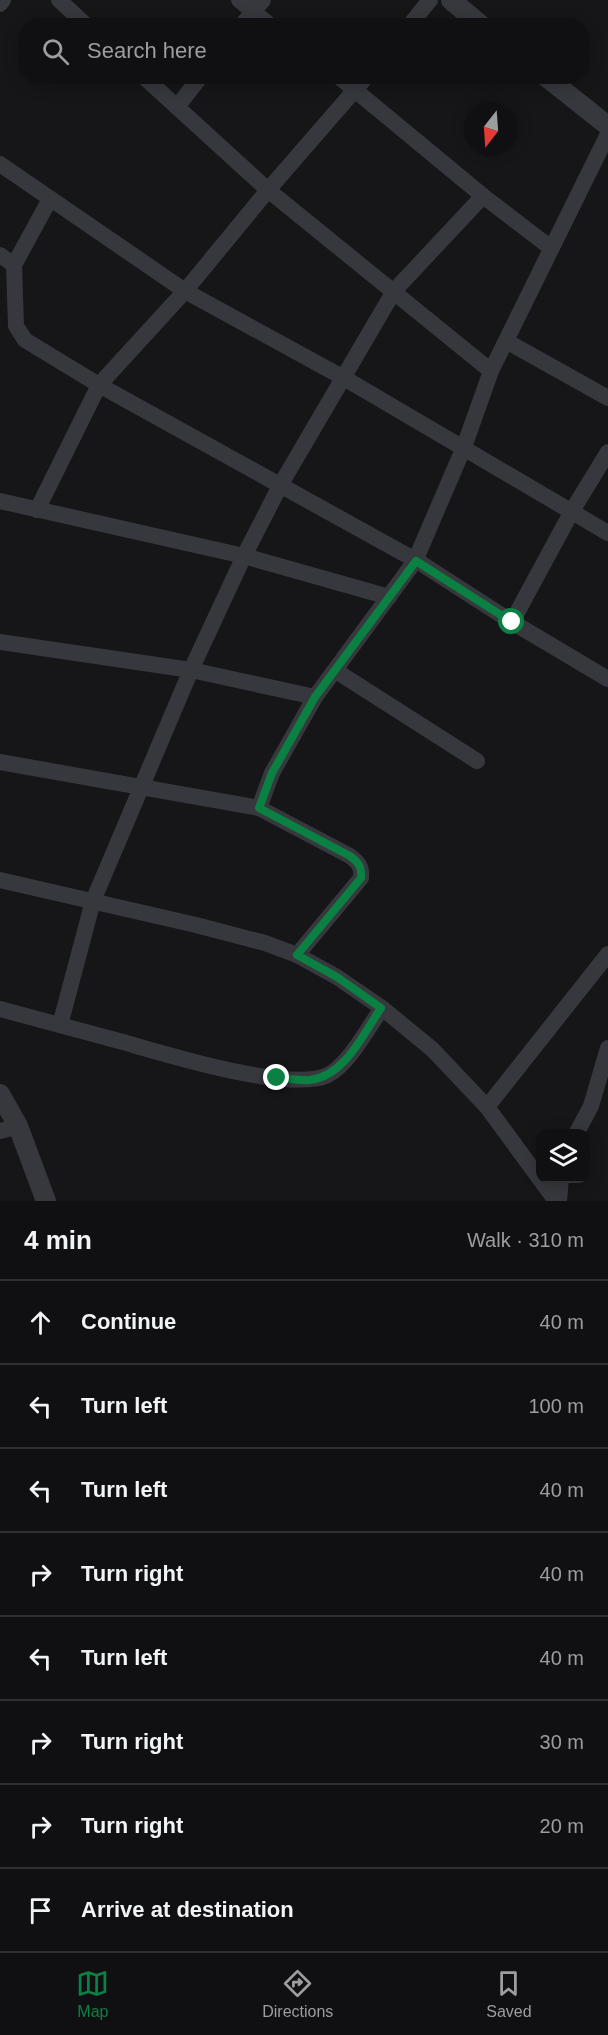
<!DOCTYPE html>
<html lang="en">
<head>
<meta charset="utf-8">
<style>
	body { margin:0; font-family:Arial,sans-serif; background:#1e1e20; color:#f1f3f6 }
	.controls { position:absolute; right:18px; bottom:18px; display:grid; overflow:hidden; border-radius:12px; box-shadow:0 3px 15px #0003 }
	.controls button { width:54px; height:54px; display:grid; place-items:center; padding:0; border:0; border-bottom:2px solid #303032; background:#101012; color:#f1f3f6; font:30px sans-serif }
	.compass { position:absolute; left:464px; top:102px; width:54px; height:54px; border-radius:50%; background:#101012; box-shadow:0 3px 15px #0003; rotate:197deg }
	.stop { position:absolute; width:18px; height:18px; margin:-14px; border:4px solid #0b8043; border-radius:50%; background:#fff }
	.stop.end { background:#0b8043; border-color:#fff; box-shadow:0 2px 6px #0008 }
	.list { margin:0; padding:0; list-style:none }
	h2 { display:flex; justify-content:space-between; align-items:center; height:78px; margin:0; padding:0 24px; font-size:26px }
	h2 small { font-size:20px; font-weight:400; color:#9c9d9f }
	.list li { display:grid; grid-template-columns:39px 1fr auto; gap:18px; align-items:center; box-sizing:border-box; height:84px; padding:0 24px; border-top:2px solid #303032 }
	.list b { display:block; font-size:22px; white-space:nowrap }
	.list em { font-size:20px; font-style:normal; color:#9c9d9f }
	.icon { flex:none; width:33px; height:33px; fill:none; stroke:currentColor; stroke-width:2; stroke-linecap:round; stroke-linejoin:round }
	.map { position:relative; flex:none; width:608px; height:1201px; overflow:hidden }
	.search { position:absolute; background:#101012; box-shadow:0 3px 15px #0003; left:18px; right:18px; top:18px; height:66px; display:flex; align-items:center; gap:15px; box-sizing:border-box; padding:0 21px; border-radius:24px; color:#9c9d9f; font-size:22px }
	.sheet { height:750px; background:#101012 }
	nav { display:flex; justify-content:space-around; align-items:center; box-sizing:border-box; height:84px; border-top:2px solid #303032; background:#101012; font-size:16px; color:#9c9d9f }
	nav a { display:grid; justify-items:center; gap:3px }
	nav .on { color:#0b8043 }
	.map>svg:first-child { display:block }
	.lines { fill:none; stroke-linecap:round; stroke-linejoin:round }
	.minor { stroke:#37383d; stroke-width:16 }
	.tertiary { stroke:#37383d; stroke-width:20 }
	.route { stroke:#0b8043; stroke-width:8 }
</style>
</head>
<body>
<div class="map">
<svg width="608" height="1201" viewBox="0 0 608 1201">
	<rect width="100%" height="100%" fill="#161618"/>
	<g class="lines">
		<g class="minor">
			<polyline points="59,0 87,26"/>
			<polyline points="239,0 271,26"/>
			<polyline points="0,4 3,0"/>
			<polyline points="241,26 263,0"/>
			<polyline points="409,26 430,0"/>
			<polyline points="143,76 268,190 491,371"/>
			<polyline points="338,76 483,196 551,248"/>
			<polyline points="177,107 201,76"/>
			<polyline points="0,164 185,291 344,378 608,533"/>
			<polyline points="0,255 14,265 16,326 25,340 99,385 419,562 512,622 608,679"/>
			<polyline points="14,265 50,199"/>
			<polyline points="506,341 608,398"/>
			<polyline points="0,501 244,556 389,597"/>
			<polyline points="37,510 99,385 185,291 268,190 367,76"/>
			<polyline points="512,622 572,511 608,452"/>
			<polyline points="0,642 191,670 315,697"/>
			<polyline points="336,671 477,761"/>
			<polyline points="0,762 259,808"/>
			<polyline points="0,880 196,925 265,943 297,955 337,977 382,1008 432,1049 487,1107 556,1201"/>
			<path d="M297,955l64,-77c1,-11 -2,-15 -11,-22l-91,-48 13,-35 43,-76 100,-136 49,-114 27,-76 117,-237"/>
			<path d="M0,1009c41,11 82,22 123,33 42,12 167,51 205,33 21,-11 40,-47 54,-67"/>
			<polyline points="60,1025 93,901 191,670 244,556 281,484 394,291 483,196"/>
			<polyline points="487,1107 608,954"/>
			<polyline points="0,1131 18,1126"/>
			<polyline points="576,1134 591,1106 608,1048"/>
			<polyline points="559,1201 561,1178"/>
		</g>
		<g class="tertiary">
			<polyline points="451,0 482,26"/>
			<polyline points="545,76 608,126"/>
			<polyline points="0,1094 18,1126 46,1201"/>
		</g>
	</g>
	<g class="lines">
		<path class="route" d="M277,1078c10,0 22,3 33,2 35,-4 53,-46 71,-72l-44,-31 -40,-22 64,-77c1,-11 -2,-15 -11,-22l-91,-48 13,-35 43,-76 101,-136 96,61"/>
	</g>
</svg>
<div class="controls">
<button><svg class="icon" aria-label="layers" viewBox="0 0 24 24"><path d="M12 4l9 5-9 5-9-5zM3 14l9 5 9-5"/></svg></button>
</div>
<svg class="compass" viewBox="-18 -18 36 36"><path d="M0-13l5 13h-10z" fill="#e53935"/><path d="M0 13l5-13h-10z" fill="#9c9d9f"/></svg>
<div class="stop" style="left:512px;top:622px"></div>
<div class="stop end" style="left:277px;top:1078px"></div>
<div class="search"><svg class="icon" aria-label="search" viewBox="0 0 24 24"><circle cx="10" cy="10" r="6"/><path d="M15 15l6 6"/></svg>Search here</div>
</div>
<section class="sheet">
<h2>4 min<small>Walk · 310 m</small></h2>
<ul class="list">
<li><svg class="icon" aria-label="ahead" viewBox="0 0 24 24"><path d="M12 20V5M6 11l6-6 6 6"/></svg><div><b>Continue</b></div><em>40 m</em></li>
<li><svg class="icon" aria-label="left" viewBox="0 0 24 24"><path d="M17 20v-9H6M10 6l-5 5 5 5"/></svg><div><b>Turn left</b></div><em>100 m</em></li>
<li><svg class="icon" aria-label="left" viewBox="0 0 24 24"><path d="M17 20v-9H6M10 6l-5 5 5 5"/></svg><div><b>Turn left</b></div><em>40 m</em></li>
<li><svg class="icon" aria-label="right" viewBox="0 0 24 24"><path d="M7 20v-9h11M14 6l5 5-5 5"/></svg><div><b>Turn right</b></div><em>40 m</em></li>
<li><svg class="icon" aria-label="left" viewBox="0 0 24 24"><path d="M17 20v-9H6M10 6l-5 5 5 5"/></svg><div><b>Turn left</b></div><em>40 m</em></li>
<li><svg class="icon" aria-label="right" viewBox="0 0 24 24"><path d="M7 20v-9h11M14 6l5 5-5 5"/></svg><div><b>Turn right</b></div><em>30 m</em></li>
<li><svg class="icon" aria-label="right" viewBox="0 0 24 24"><path d="M7 20v-9h11M14 6l5 5-5 5"/></svg><div><b>Turn right</b></div><em>20 m</em></li>
<li><svg class="icon" aria-label="arrive" viewBox="0 0 24 24"><path d="M6 21V4h12l-3 4 3 4H6"/></svg><div><b>Arrive at destination</b></div></li>
</ul>
</section>
<nav>
<a class="on"><svg class="icon" aria-label="map" viewBox="0 0 24 24"><path d="M3 6l6-2 6 2 6-2v14l-6 2-6-2-6 2zM9 4v14M15 6v14"/></svg>Map</a>
<a><svg class="icon" aria-label="directions" viewBox="0 0 24 24"><path d="M12 3l9 9-9 9-9-9zM9 14v-3h6M13 9l2 2-2 2"/></svg>Directions</a>
<a><svg class="icon" aria-label="saved" viewBox="0 0 24 24"><path d="M7 4h10v16l-5-4-5 4z"/></svg>Saved</a>
</nav>
</body>
</html>
